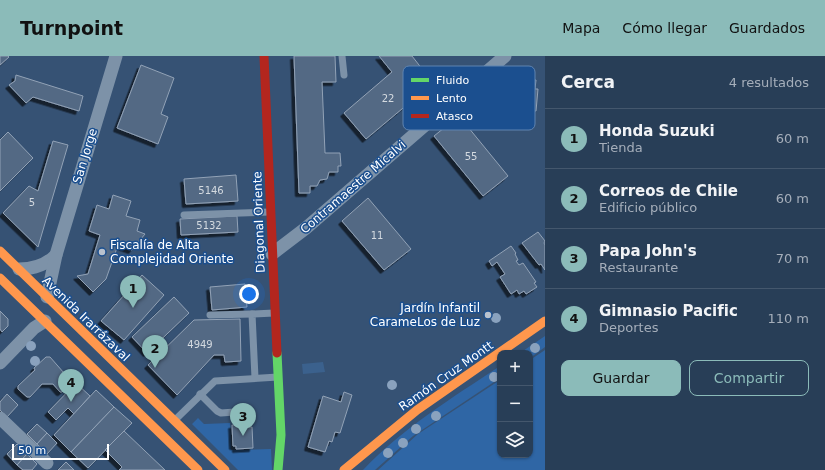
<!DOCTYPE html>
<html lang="es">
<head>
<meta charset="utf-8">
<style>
	body { margin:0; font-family:"DejaVu Sans",sans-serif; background:#30455d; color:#f1f3f6 }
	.controls { position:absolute; right:12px; bottom:12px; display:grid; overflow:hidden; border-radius:8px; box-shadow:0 1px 3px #0004 }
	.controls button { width:36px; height:36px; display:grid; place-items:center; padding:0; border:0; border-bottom:1px solid #44576d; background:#283e57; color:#f1f3f6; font:20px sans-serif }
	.scale { position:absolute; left:12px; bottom:10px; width:97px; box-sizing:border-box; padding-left:4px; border:2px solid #fff; border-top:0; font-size:11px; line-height:14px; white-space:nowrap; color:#fff; -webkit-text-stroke:3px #1b4f8f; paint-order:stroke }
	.you { position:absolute; left:249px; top:238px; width:14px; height:14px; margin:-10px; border:3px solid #fff; border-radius:50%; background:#1a73e8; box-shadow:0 0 0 6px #1a73e833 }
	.badge { display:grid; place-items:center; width:26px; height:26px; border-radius:50%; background:#8bbbb9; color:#111; font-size:13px; font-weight:700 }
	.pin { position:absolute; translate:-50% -33px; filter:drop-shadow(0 1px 2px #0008) }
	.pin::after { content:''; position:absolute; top:21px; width:14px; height:12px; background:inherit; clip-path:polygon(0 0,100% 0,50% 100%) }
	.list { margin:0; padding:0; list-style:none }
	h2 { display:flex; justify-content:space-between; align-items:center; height:52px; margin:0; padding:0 16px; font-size:17px }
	h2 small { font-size:13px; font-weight:400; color:#a5aeba }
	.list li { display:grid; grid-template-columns:26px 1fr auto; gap:12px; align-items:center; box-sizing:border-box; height:60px; padding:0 16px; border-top:1px solid #44576d }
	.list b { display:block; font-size:15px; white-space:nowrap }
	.list p { margin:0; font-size:13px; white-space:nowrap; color:#a5aeba }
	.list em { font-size:13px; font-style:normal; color:#a5aeba }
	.actions { display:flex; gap:8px; padding:12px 16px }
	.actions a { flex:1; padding:9px 0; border:1px solid #8bbbb9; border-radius:8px; text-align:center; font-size:14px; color:#8bbbb9 }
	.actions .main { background:#8bbbb9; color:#111 }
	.icon { flex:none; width:22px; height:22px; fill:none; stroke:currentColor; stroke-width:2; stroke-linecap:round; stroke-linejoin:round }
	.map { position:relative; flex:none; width:545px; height:414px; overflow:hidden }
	header { display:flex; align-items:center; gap:24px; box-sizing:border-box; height:56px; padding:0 20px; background:#8bbbb9; color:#111 }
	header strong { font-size:19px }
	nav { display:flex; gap:22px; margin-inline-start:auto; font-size:14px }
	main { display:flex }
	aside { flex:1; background:#283e57 }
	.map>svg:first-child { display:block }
	.green { fill:#2f66a5 }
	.water { fill:#3b618d }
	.building { fill:#526984; stroke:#92a2b6; filter:url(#shadow) }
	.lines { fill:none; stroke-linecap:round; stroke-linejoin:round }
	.lane { stroke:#7d92a8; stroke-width:7 }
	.street { stroke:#7d92a8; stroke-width:13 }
	.fast { stroke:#63d668; stroke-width:9 }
	.slow { stroke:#ff974d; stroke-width:9 }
	.jam { stroke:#b3261e; stroke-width:9 }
	.tree { fill:#8aa2be }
	.poi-dot { fill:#b9c2ce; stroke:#1b4f8f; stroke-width:1.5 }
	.labels { text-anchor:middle; stroke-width:3; stroke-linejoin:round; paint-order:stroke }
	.number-label { font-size:10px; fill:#d4dae0 }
	.street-label { font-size:12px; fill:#fff; stroke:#1b4f8f }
	.poi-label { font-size:12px; fill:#fff; stroke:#1b4f8f; text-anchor:start }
	.key { fill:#1b4f8f; stroke:#5f84b1; stroke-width:1 }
	.key-label { font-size:11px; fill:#fff }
</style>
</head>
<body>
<header>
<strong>Turnpoint</strong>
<nav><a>Mapa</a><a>Cómo llegar</a><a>Guardados</a></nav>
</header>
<main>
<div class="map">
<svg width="545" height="414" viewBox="0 0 545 414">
	<defs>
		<filter id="shadow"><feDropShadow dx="-3.5" dy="3.5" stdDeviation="0" flood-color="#0009"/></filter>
	</defs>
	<rect width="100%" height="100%" fill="#365274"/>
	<g class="green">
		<polygon points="545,280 545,291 530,302 530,297 520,297"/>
		<polygon points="545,294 545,414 378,414 418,378 500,324 500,399 530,399 530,304"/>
		<path d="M500,310v12l-87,58 -38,34h-12c40,-42 89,-72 137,-104z"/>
		<polygon points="198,362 204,368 230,367 231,394 271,393 272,414 238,414 192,368"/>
	</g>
	<polygon class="water" points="323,306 325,316 303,318 302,308"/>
	<g class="building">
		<polygon points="0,0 8,0 9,1 0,9"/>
		<polygon points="294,0 335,0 336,26 322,26 325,97 340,97 341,110 338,110 338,116 329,116 327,123 320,124 317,130 310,130 310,137 299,137"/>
		<polygon points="379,0 412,0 433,27 366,83 344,57 392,16"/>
		<polygon points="141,9 174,22 161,58 168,61 158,88 117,72"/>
		<polygon points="16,19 83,40 79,55 33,41 26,47 9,29 15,25"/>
		<polygon points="516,23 536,24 535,33 538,33 536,55 513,53"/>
		<polygon points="459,60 508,120 483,140 434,80"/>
		<polygon points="8,76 33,102 0,135 0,84"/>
		<polygon points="53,85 68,89 38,191 3,157 29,130 38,135"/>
		<polygon points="236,119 238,145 186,148 184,123"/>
		<polygon points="113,139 131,145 126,160 140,164 137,175 145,178 132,194 118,189 106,223 93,236 77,220 88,218 100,179 89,175 97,149 109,153"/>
		<polygon points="368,142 411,193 384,214 342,165"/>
		<polygon points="237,160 238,176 181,179 180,163"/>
		<polygon points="538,176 545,185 544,187 545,189 545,214 541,208 539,209 522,187"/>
		<polygon points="511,190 516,197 515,198 518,204 516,205 519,209 523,207 536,226 534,227 537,231 526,238 524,235 519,238 517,234 511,238 500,221 505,218 497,206 492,210 489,205"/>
		<polygon points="142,219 164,239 124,284 101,265"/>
		<polygon points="245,228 247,251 212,254 210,231"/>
		<polygon points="174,241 189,257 147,297 132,281"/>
		<polygon points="0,255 8,263 8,270 2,276 0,273"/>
		<polygon points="240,263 241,305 225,306 224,299 214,299 177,339 148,309 194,264"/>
		<polygon points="46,301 50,301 64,317 66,317 72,324 72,326 62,336 60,336 53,328 42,328 30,341 27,341 18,333 18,330 35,314 34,312"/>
		<polygon points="76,327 90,340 74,358 68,352 56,364 48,356"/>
		<polygon points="96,334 114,351 71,396 54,379"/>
		<polygon points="344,336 352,339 340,377 335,376 332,386 329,385 325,396 308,391 323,340 341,346"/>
		<polygon points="7,338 18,349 7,361 0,354 0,346"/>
		<polygon points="114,351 132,367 88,412 71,396"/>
		<polygon points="37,368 47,377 37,388 27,378"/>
		<polygon points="232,369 249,369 249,371 252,371 253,392 236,393 236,390 233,390"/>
		<polygon points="124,375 165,414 119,414 122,411 105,394"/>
		<polygon points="47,377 57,387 47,398 37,388"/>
		<polygon points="17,388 27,398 17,409 7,398"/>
		<polygon points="27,398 37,408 32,414 23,414 17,409"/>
		<polygon points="66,406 74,414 58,414"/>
	</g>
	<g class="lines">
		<g class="lane">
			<polyline points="342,0 344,19"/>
			<polyline points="184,159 270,156"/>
			<polyline points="210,259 252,258"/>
			<polyline points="255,322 252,258 274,257"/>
			<polyline points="200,338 217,355 221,357 249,355"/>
			<polyline points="176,363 215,325 278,321"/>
		</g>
		<g class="street">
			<polyline points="272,198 306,172 505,0"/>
			<path d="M19,213c14,0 26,-3 37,-14"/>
			<polyline points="47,241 56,199 116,0"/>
			<polyline points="0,307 34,272 45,265"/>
			<polyline points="0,362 47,407"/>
		</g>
		<polyline class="fast" points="277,297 281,379 278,414"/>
		<g class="slow">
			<polyline points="0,195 225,414"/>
			<polyline points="0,222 198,414"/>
			<polyline points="344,414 417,354 545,265"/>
		</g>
		<polyline class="jam" points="264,0 277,297"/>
	</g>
	<g class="tree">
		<circle cx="496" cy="262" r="5"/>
		<circle cx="31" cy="290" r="5"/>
		<circle cx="535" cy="292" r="5"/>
		<circle cx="35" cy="305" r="5"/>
		<circle cx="494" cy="321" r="5"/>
		<circle cx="392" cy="329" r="5"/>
		<circle cx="436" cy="360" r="5"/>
		<circle cx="416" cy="373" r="5"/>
		<circle cx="403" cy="387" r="5"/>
		<circle cx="388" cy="397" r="5"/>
	</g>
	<g class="poi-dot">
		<circle cx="102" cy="196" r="4"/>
		<circle cx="488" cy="259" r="4"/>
	</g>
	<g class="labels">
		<g class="number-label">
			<text x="388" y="46">22</text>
			<text x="471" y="104">55</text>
			<text x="211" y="138">5146</text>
			<text x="32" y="150">5</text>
			<text x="209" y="173">5132</text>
			<text x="377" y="183">11</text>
			<text x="200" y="292">4949</text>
		</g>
		<g class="street-label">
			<text transform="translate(85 100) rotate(-73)" y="4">San Jorge</text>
			<text transform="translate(353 131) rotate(-41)" y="4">Contramaestre Micalvi</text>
			<text transform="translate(259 166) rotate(-92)" y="4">Diagonal Oriente</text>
			<text transform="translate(86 263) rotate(44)" y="4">Avenida Irarrázaval</text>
			<text transform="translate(446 320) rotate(-35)" y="4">Ramón Cruz Montt</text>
		</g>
		<g class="poi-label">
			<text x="110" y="193">Fiscalía de Alta<tspan x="110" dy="14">Complejidad Oriente</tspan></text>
			<text x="480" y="256" text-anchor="end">Jardín Infantil<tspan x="480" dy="14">CarameLos de Luz</tspan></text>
		</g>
	</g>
	<rect x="403" y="10" width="132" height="64" rx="6" class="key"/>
	<rect x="411" y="22" width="18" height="4" fill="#63d668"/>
	<rect x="411" y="40" width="18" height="4" fill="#ff974d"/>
	<rect x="411" y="58" width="18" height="4" fill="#b3261e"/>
	<g class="key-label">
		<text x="436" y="28">Fluido</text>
		<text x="436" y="46">Lento</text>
		<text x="436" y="64">Atasco</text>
	</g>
</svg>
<div class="controls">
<button>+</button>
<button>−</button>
<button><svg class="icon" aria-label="layers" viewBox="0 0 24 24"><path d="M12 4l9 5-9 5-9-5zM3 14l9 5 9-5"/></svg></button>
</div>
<div class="scale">50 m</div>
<div class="you"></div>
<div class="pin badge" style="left:133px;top:252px">1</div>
<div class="pin badge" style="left:155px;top:312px">2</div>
<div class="pin badge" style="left:243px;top:380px">3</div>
<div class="pin badge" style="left:71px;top:346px">4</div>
</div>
<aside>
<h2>Cerca<small>4 resultados</small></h2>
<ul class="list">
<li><span class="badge">1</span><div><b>Honda Suzuki</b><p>Tienda</p></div><em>60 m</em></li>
<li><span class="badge">2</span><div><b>Correos de Chile</b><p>Edificio público</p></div><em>60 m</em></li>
<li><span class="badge">3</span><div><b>Papa John's</b><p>Restaurante</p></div><em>70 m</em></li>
<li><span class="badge">4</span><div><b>Gimnasio Pacific</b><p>Deportes</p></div><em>110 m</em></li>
</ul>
<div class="actions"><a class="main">Guardar</a><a>Compartir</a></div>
</aside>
</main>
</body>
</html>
